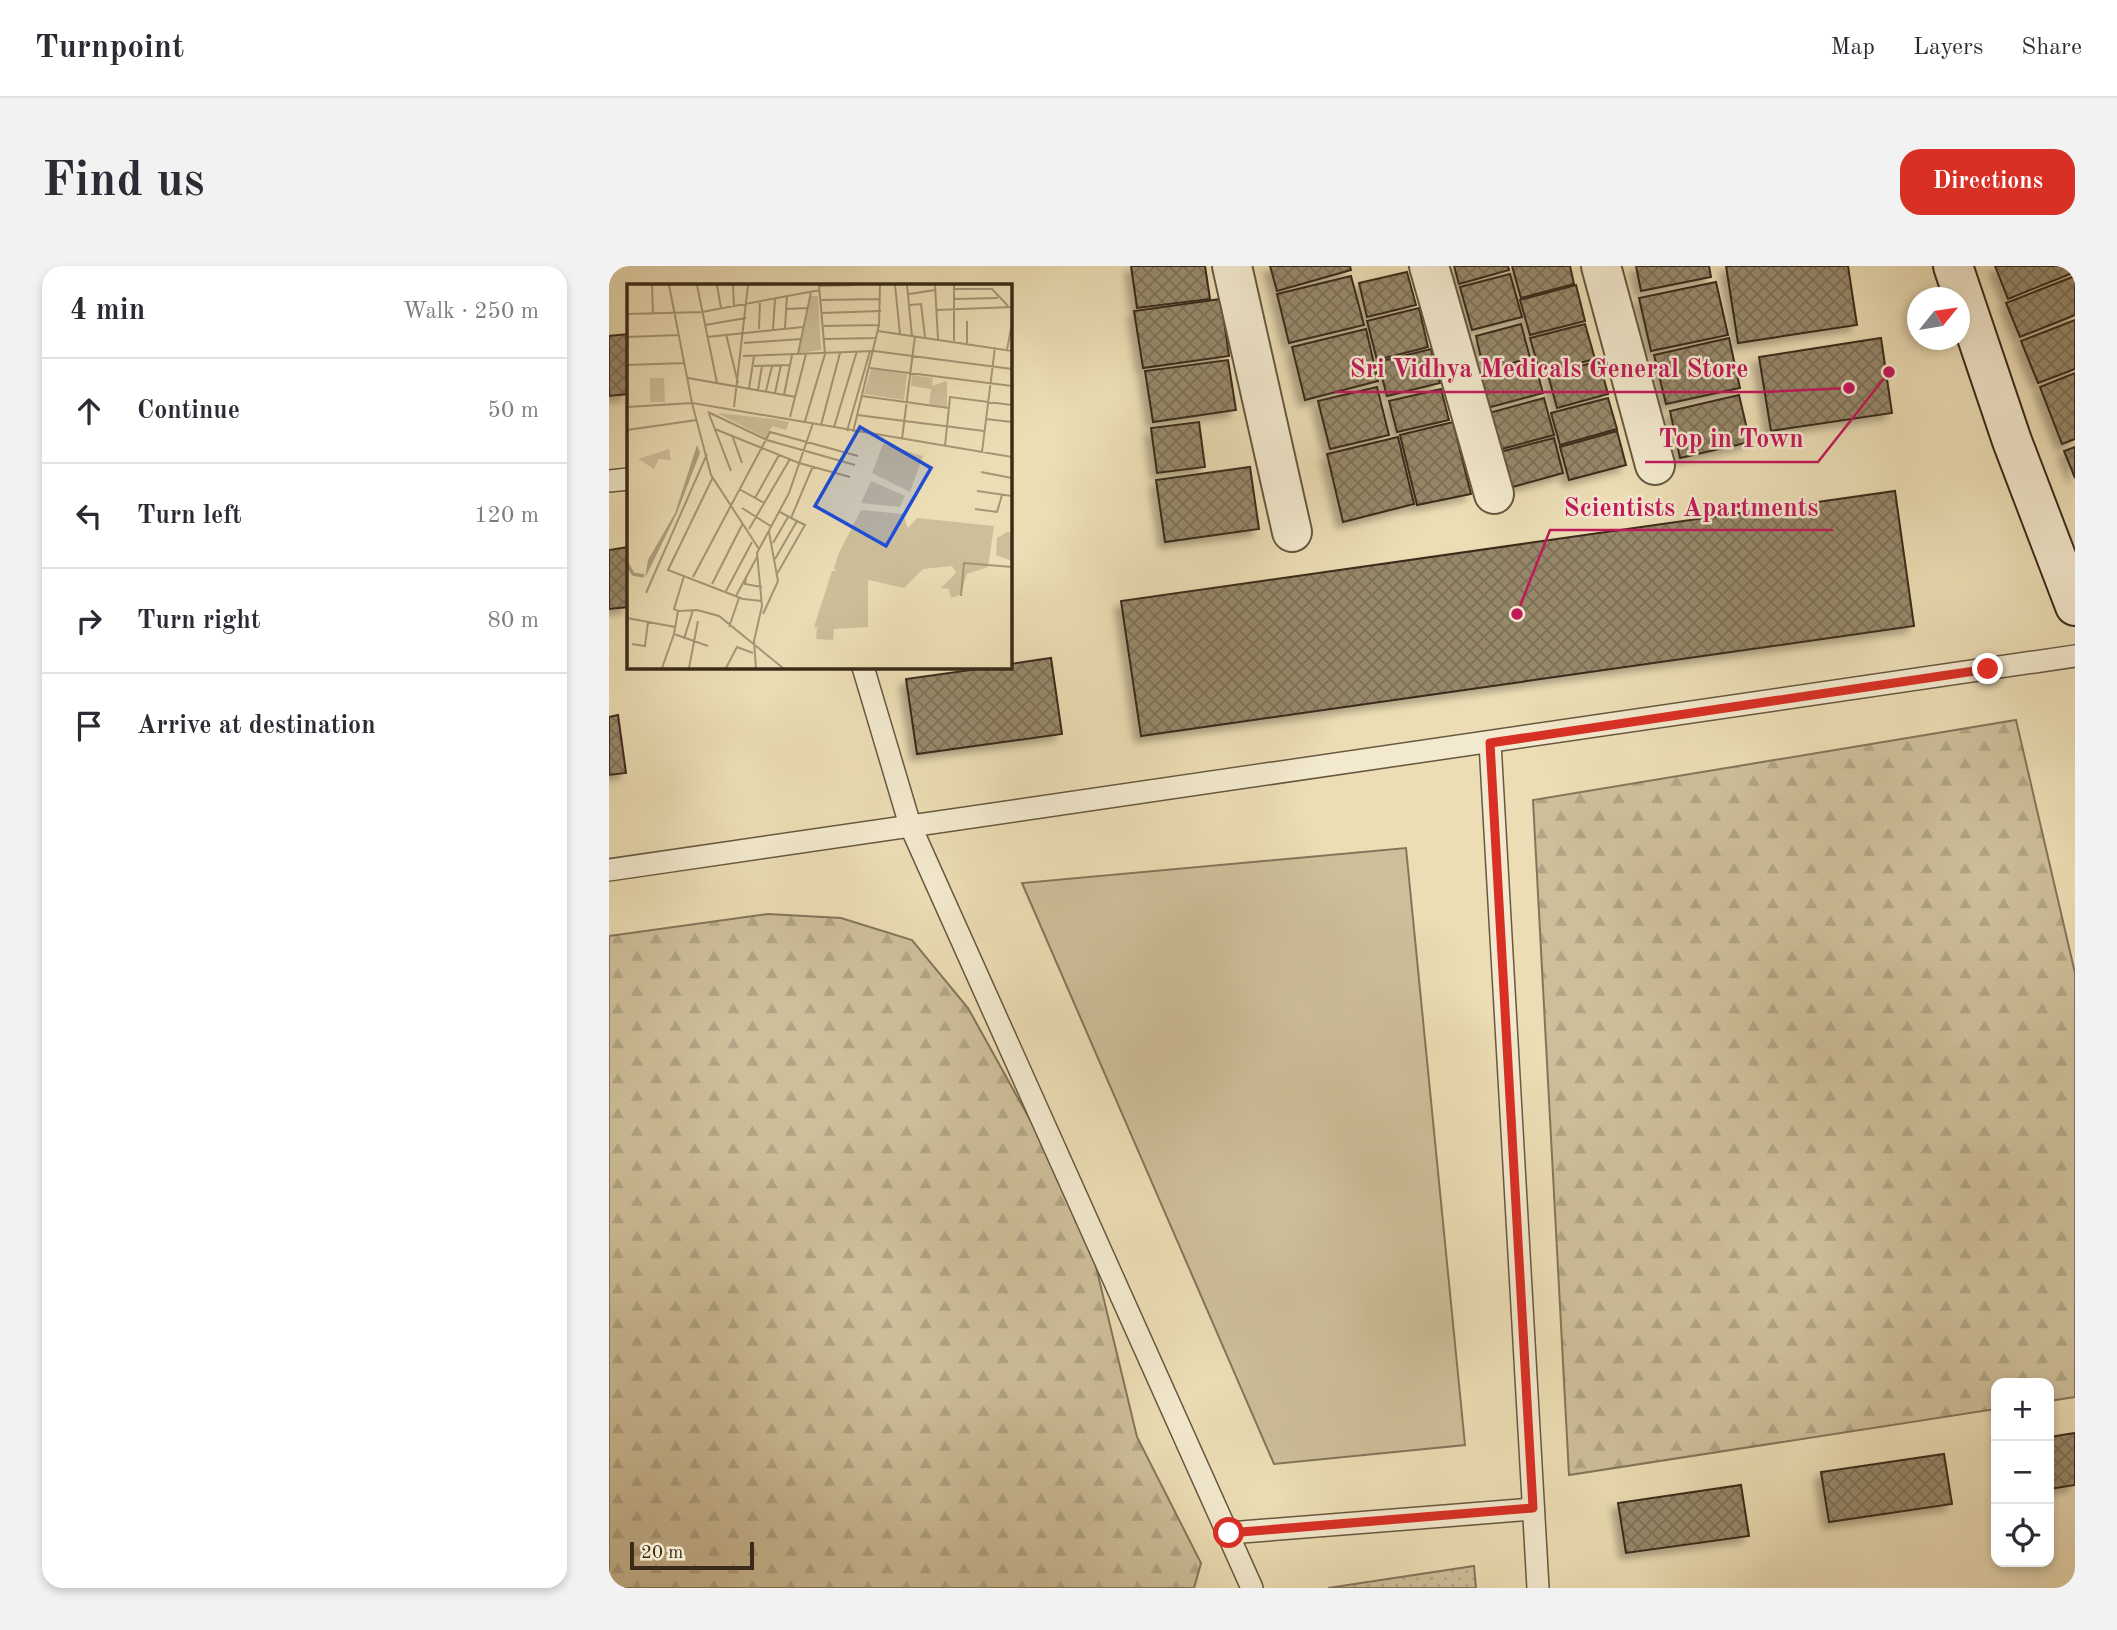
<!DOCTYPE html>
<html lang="en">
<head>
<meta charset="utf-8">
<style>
	body { margin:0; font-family:"Old Standard TT",serif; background:#f2f2f3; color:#2b2b33 }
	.controls { position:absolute; right:21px; bottom:21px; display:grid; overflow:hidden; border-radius:14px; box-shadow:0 4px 10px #0003 }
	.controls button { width:63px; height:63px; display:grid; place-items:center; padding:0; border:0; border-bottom:2px solid #e1e1e2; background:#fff; color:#2b2b33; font:35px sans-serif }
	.compass { position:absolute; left:1298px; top:21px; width:63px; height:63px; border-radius:50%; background:#fff; box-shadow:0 4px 10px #0003; rotate:60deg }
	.scale { position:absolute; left:21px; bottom:18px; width:124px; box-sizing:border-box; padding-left:7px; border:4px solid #3b2b1a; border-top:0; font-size:19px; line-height:24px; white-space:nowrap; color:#3b2b1a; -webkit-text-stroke:5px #f3e9ce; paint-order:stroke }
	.stop { position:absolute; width:21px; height:21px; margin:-16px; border:5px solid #d93025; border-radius:50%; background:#fff }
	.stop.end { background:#d93025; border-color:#fff; box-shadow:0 2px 7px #0008 }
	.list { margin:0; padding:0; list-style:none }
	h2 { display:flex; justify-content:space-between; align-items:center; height:91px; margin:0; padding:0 28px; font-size:30px }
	h2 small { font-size:23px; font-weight:400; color:#7c7c81 }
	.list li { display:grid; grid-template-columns:46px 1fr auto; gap:21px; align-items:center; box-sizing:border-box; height:105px; padding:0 28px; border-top:2px solid #e1e1e2 }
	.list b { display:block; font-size:26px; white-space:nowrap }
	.list em { font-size:23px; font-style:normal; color:#7c7c81 }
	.icon { flex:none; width:38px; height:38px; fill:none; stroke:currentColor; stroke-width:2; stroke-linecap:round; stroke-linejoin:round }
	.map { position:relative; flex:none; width:1466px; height:1322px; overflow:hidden; border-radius:21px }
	header { display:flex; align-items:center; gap:42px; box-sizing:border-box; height:98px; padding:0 35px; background:#fff; border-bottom:2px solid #e1e1e2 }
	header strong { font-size:33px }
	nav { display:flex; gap:38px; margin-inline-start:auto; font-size:24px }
	.intro { display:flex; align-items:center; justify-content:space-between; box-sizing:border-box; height:168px; padding:0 42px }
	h1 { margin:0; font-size:49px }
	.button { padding:18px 32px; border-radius:21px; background:#d93025; color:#fff; font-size:24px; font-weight:700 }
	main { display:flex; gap:42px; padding:0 42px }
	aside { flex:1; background:#fff; border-radius:21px; box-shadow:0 4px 10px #0003 }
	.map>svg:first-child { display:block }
	.grass { fill:#cebf9a; stroke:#84755a; stroke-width:2 }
	.forest { fill:url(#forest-firs); stroke:#84755a; stroke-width:2 }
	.park { fill:url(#park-dots); stroke:#84755a; stroke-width:2 }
	.building { fill:url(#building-cross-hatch); stroke:#3b2b1a; stroke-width:2; filter:url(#shadow) }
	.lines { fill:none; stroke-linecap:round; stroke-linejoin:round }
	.lane-casing { stroke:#675840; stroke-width:24 }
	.street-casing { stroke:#675840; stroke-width:42 }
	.secondary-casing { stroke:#3b2b1a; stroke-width:42 }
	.lane { stroke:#f3e9ce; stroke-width:21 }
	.street { stroke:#f3e9ce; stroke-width:38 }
	.secondary { stroke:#f3e9ce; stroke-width:38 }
	.route { stroke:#d93025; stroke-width:9 }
	.inset-river { fill:none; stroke:#b0a080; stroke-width:3.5 }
	.inset-road { fill:none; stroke:#a59676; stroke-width:2 }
	.view { fill:#1d4ed8; fill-opacity:0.15; stroke:#1d4ed8; stroke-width:3.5 }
	.inset-edge { fill:none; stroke:#3b2b1a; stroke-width:3.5 }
	.leader { fill:none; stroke:#c2185b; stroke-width:2.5 }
	.callout-dot { fill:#c2185b; stroke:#f3e9ce; stroke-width:2.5 }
	.callout-label { font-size:26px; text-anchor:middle; font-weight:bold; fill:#c2185b; stroke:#f3e9ce; stroke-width:5; stroke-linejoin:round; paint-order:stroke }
</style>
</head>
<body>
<header>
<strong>Turnpoint</strong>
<nav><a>Map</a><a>Layers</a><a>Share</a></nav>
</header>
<div class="intro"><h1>Find us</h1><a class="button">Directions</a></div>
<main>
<aside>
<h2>4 min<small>Walk · 250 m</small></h2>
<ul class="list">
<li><svg class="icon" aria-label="ahead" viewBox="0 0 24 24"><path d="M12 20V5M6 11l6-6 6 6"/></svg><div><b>Continue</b></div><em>50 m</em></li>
<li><svg class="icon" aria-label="left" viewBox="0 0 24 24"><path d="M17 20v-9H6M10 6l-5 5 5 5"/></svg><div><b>Turn left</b></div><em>120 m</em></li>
<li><svg class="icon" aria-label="right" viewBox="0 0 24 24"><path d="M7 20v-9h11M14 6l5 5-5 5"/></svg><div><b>Turn right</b></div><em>80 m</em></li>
<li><svg class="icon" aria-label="arrive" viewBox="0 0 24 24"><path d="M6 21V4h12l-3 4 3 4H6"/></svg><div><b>Arrive at destination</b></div></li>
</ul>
</aside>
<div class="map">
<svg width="1466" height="1322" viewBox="0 0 1466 1322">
	<defs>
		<pattern id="forest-firs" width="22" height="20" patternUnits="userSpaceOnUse" patternTransform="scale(1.75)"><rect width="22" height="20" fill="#cebf9a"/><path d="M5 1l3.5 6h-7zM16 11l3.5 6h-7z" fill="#b2a484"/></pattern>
		<pattern id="park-dots" width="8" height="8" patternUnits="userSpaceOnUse" patternTransform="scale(1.75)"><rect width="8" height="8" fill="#cebf9a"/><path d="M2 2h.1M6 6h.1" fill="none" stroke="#b2a484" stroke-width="1.8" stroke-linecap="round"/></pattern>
		<pattern id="building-cross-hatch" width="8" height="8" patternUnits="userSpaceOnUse" patternTransform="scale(1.75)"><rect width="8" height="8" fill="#97886a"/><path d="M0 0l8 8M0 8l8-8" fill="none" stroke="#7c6f56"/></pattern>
		<filter id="shadow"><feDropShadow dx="-6" dy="6" stdDeviation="3.5" flood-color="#0004"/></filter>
	</defs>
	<rect width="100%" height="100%" fill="#ecddb4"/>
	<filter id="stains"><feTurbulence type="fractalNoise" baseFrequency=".00286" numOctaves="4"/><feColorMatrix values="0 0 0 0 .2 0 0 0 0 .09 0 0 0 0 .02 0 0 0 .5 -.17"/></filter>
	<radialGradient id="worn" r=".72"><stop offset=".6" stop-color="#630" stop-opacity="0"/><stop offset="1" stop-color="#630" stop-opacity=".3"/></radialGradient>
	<polygon class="grass" points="797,582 856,1179 665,1198 413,617"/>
	<g class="forest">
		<polygon points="1407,454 1466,707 1466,1131 1440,1135 1440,1117 1387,1117 1387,1143 960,1209 924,534"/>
		<polygon points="159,648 232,652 303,674 359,742 475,951 528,1171 592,1297 585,1322 0,1322 0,670"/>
	</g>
	<polygon class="park" points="865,1300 867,1322 719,1322"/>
	<g class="building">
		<polygon points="522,0 596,0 601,33 528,42"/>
		<polygon points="661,0 741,0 742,4 668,25"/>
		<polygon points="845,0 899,0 900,4 850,18"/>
		<polygon points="903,0 961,0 965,18 912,32"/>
		<polygon points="1027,0 1100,0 1102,11 1032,25"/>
		<polygon points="1117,0 1239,0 1248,59 1129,77"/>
		<polygon points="1386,0 1466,0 1466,6 1399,33"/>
		<polygon points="798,6 807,39 758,51 750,17"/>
		<polygon points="901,8 913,51 863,64 851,21"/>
		<polygon points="742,10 755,59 680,77 668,28"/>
		<polygon points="1466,10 1466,49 1411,71 1397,37"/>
		<polygon points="1107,16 1119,69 1042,85 1030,32"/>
		<polygon points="967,19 976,55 921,69 911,34"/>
		<polygon points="612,33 620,90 534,102 525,45"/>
		<polygon points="810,42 819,81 768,94 758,55"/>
		<polygon points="1466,54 1466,103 1429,117 1412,75"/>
		<polygon points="912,58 921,92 875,105 867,70"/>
		<polygon points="976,58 986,93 931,107 921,72"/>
		<polygon points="757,63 769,115 696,134 683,81"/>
		<polygon points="19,68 19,128 0,130 0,70"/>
		<polygon points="1120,72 1131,122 1057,138 1045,89"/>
		<polygon points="1272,72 1283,147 1162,165 1150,91"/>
		<polygon points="822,83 831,117 778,130 769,96"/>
		<polygon points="619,94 627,144 544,156 536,105"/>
		<polygon points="925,94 934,127 878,142 869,109"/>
		<polygon points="990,95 999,128 948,142 939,109"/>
		<polygon points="1466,107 1466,173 1453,178 1431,121"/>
		<polygon points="768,121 780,169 721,183 709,135"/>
		<polygon points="832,123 840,154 788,166 780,135"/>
		<polygon points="1130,129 1141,176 1071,192 1061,145"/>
		<polygon points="935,132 945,169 889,184 880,147"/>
		<polygon points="999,132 1008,163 951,179 942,147"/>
		<polygon points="590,156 596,201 548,207 542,162"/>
		<polygon points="844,156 862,228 808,239 791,169"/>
		<polygon points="1008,165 1017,199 960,214 951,181"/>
		<polygon points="789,171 805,238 734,256 718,188"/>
		<polygon points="945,172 954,207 900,222 891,186"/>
		<polygon points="1466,181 1466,212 1455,185"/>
		<polygon points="641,201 650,263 556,276 547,214"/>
		<polygon points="1286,225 1305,360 532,470 512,335"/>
		<polygon points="19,281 19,341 0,343 0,284"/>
		<polygon points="442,392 453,468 308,488 297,413 383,401 401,401 401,398"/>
		<polygon points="9,449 17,507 0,509 0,451"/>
		<polygon points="1466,1167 1466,1219 1440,1223 1440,1171"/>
		<polygon points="1335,1188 1343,1238 1220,1256 1212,1206"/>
		<polygon points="1132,1219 1140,1270 1017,1287 1009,1237"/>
	</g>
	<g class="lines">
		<g class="lane-casing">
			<g id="lane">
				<polyline points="0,215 19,213"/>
				<polyline points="254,401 301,559 643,1322"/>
				<polyline points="881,477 929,1322"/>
				<polyline points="0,604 1466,390"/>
				<polyline points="620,1267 924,1243"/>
			</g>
		</g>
		<g class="street-casing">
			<g id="street">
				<polyline points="623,0 683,266"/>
				<polyline points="820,0 885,228"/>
				<polyline points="992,0 1046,199"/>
			</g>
		</g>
		<g class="secondary-casing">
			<polyline id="secondary" points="1344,0 1403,175 1466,340"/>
		</g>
		<use href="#lane" class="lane"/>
		<use href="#street" class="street"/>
		<use href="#secondary" class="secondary"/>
	</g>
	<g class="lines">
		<polyline class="route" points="620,1267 924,1242 881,477 1379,403"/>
	</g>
	<g transform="translate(18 18)">
		<rect width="385" height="385" fill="#ecddb4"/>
		<path d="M244,85l36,5 -3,26 -40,-6zM42,165l2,11 -12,-1 -5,10 -16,-10zM244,197l34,15 -5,11 -39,-4zM205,287l36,1v55l-34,2 -1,11 -17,-1 1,-11h5l-8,-1z" fill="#cebf9a"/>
		<path d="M256,160l40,12 -13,36 -38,-19zM234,226l42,4 5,14 9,-10 77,8 -6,41 -21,7 -7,21 -9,3 -2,-9 -8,-1 15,-15 -4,-7 -29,3 -19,19 -66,-15 -4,-4 4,-14z" fill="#cebf9a"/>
		<path d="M90,129l57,6 15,3 -3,8 -14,-4 -6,12z" fill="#cebf9a"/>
		<path d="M184,12h7l3,54 -22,3zM285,91l21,3 -1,8 15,-5v26l-18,-3 2,-15 -20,-3zM23,94h14l1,24h-15zM380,248l5,1v28l-16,-6 1,-17z" fill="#cebf9a"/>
		<path d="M70,161l3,8 -23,60 -32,65 3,-18 27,-47z" fill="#b0a080"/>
		<path class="inset-river" d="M0,280l6,10 11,2"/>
		<path class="inset-road" d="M25,1l1,28M42,1l23,118 320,54M70,1l20,98M90,1l4,23M106,1l1,21M268,1l5,49M280,1l5,51M308,1l3,54M327,1v56M192,2l35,-1M327,5h38l16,17M282,10l26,-4M327,15l44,-1M193,16l60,-1M283,21l11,-1 4,33M159,25l21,-1M309,26l76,-3M194,29l60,-2M0,30l75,-2 118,-22M340,37v22M78,41l41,-7M195,42l57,-1M158,44l2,-32M132,45l1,-28M146,45l2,-30M251,47l134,20M99,50l12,49M0,53l52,-2M80,53l96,-10M197,55l53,-1M117,59l57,-4M380,66l5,-27M171,70l13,-62M116,72l131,-5 138,18M0,81l58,-2M127,82l36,-1M243,84l142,18M61,94l108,19M122,105l5,-33M131,106l4,-24M139,107l6,-25M148,109l6,-28M157,111l8,-40M235,112l87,12M65,119l19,72 48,74M0,123l65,-4M107,123l14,-122M81,128l59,28 88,25M82,130l22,57M230,131l127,16M163,133l16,-63M359,135l26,3M178,137l20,-67 -6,-69M194,141l19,-72M207,143l23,-76M88,145l84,34 51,14M0,146l70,-10M220,147l23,-80M226,148l26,-107 1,-40M105,151l10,28M275,155l13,-103M318,162l5,-49 62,8M355,168l13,-105M354,188l31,6M86,193l-45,93 75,29 19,2M112,205l25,14M350,207l35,5M128,214l24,-43M115,224l30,19M348,225l22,3 5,-17M153,228l11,6 22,-52M122,245l41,-70M146,259l15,-26M148,275l22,-38M150,290l28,-49 -14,-7M66,293l77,-145 88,24M119,294l-1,6 17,3M85,300l31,-61M99,307l26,-49M19,309l61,-139M109,312l21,-39M334,312l3,-33 48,4M51,327l19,-1 22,6 64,52M136,330l15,-33 -9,-49M0,334l48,9M102,343l10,-29M47,350l34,12M57,355l9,-29M5,360l13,2 3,-24M35,384l12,-34 4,-23 -4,-2 10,-33M62,384l9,-47M99,384l11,-21 16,6M129,384l-2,-27 8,-35 -5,-53 32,-60 24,-70"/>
		<path class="view" d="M233,143l71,41 -45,78 -71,-40z"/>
		<rect width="385" height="385" class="inset-edge"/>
	</g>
	<path class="leader" d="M1240 122L1153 126H726M1280 106L1209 196H1036M908 348L941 264H1224"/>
	<g class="callout-dot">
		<circle cx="1240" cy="122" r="7"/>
		<circle cx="1280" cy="106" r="7"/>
		<circle cx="908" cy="348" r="7"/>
	</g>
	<g class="callout-label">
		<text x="940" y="111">Sri Vidhya Medicals General Store</text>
		<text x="1122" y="181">Top in Town</text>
		<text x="1082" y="250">Scientists Apartments</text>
	</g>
	<rect width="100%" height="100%" filter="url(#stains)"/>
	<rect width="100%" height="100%" fill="url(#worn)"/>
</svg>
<div class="controls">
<button>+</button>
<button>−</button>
<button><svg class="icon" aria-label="locate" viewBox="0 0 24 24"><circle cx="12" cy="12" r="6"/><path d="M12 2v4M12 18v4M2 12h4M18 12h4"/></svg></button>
</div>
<svg class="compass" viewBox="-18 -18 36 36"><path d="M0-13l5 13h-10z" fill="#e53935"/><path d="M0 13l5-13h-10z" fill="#7c7c81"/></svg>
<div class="scale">20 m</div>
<div class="stop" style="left:620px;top:1267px"></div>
<div class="stop end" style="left:1379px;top:403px"></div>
</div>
</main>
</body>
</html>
